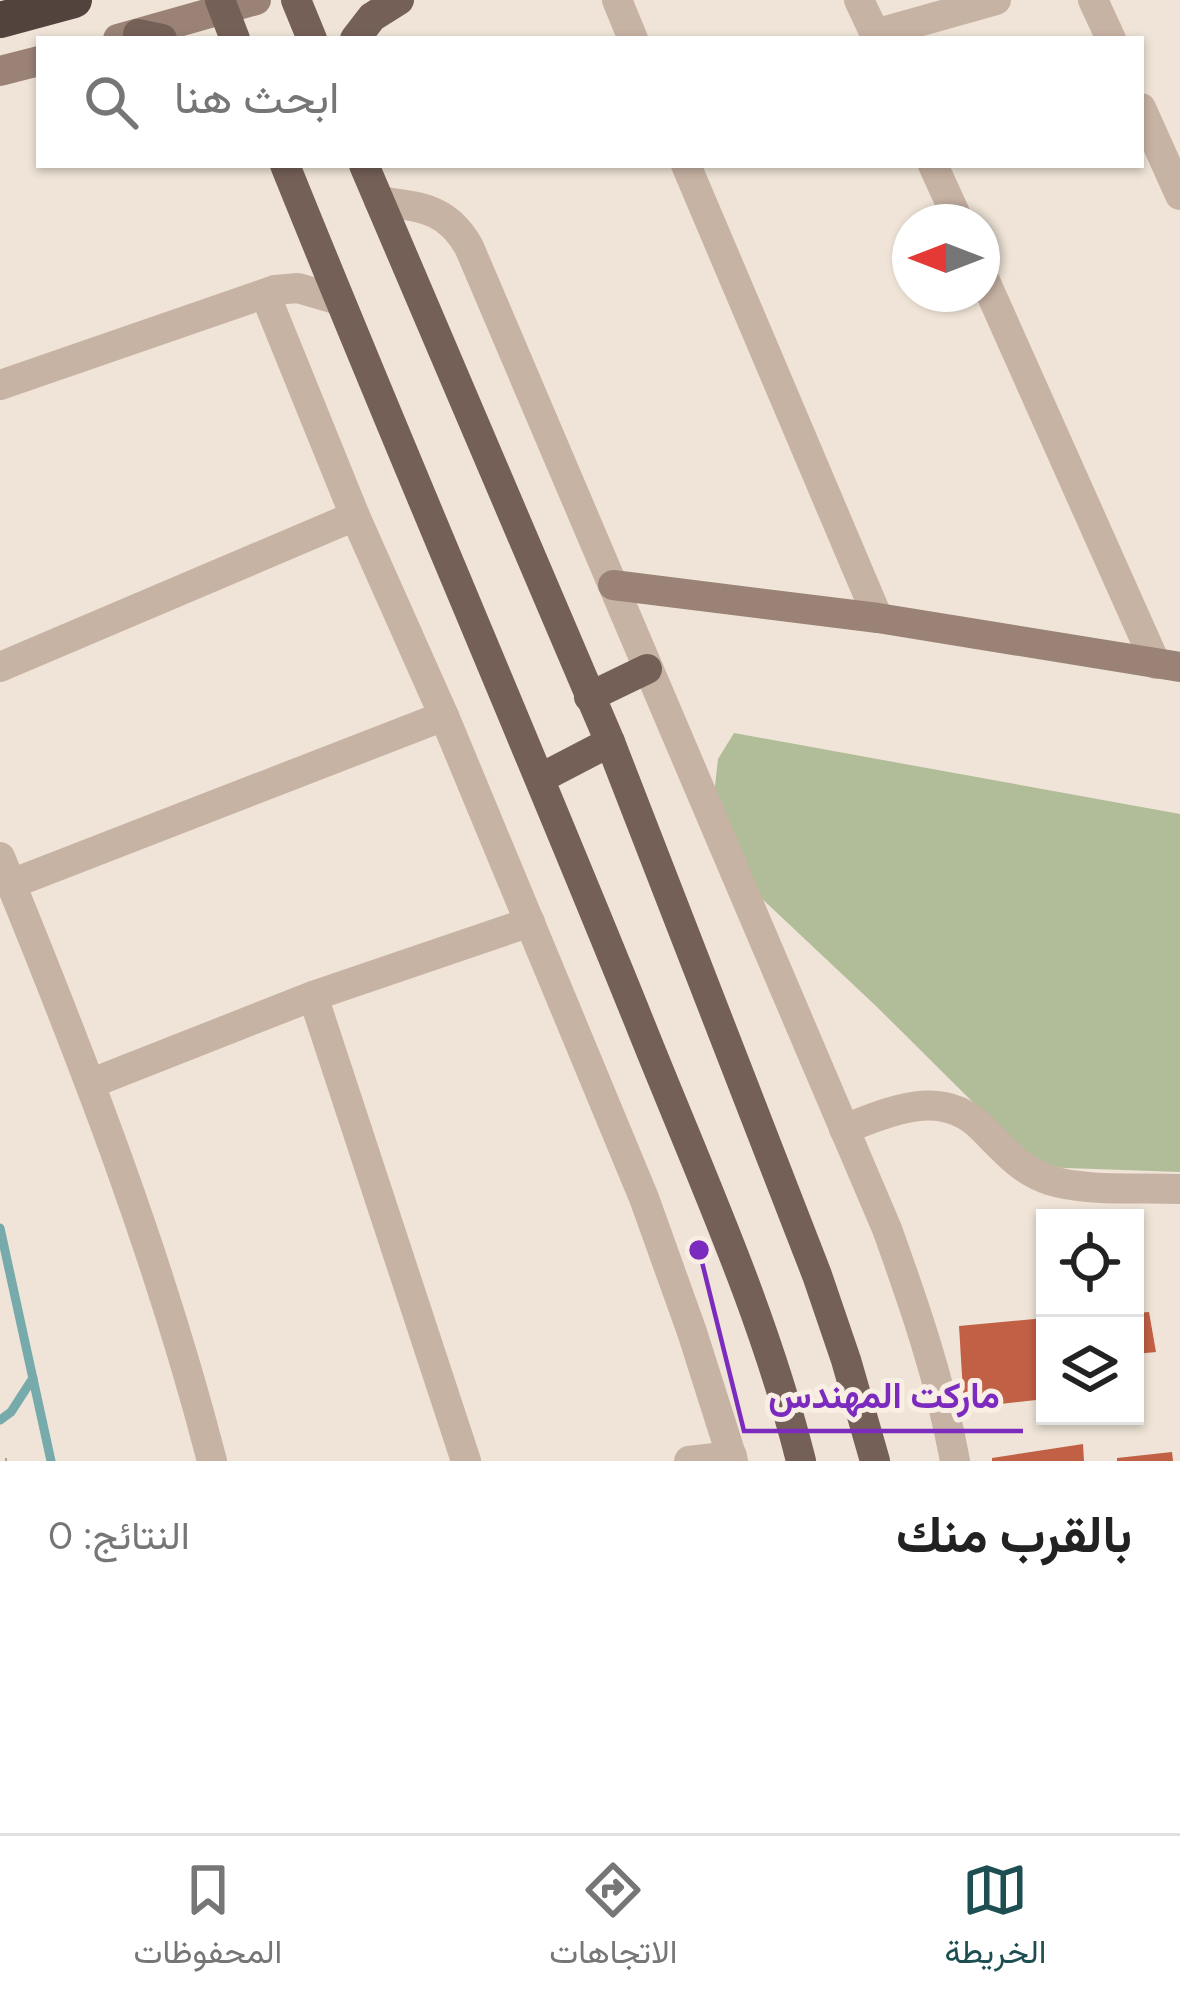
<!DOCTYPE html>
<html lang="ar">
<head>
<meta charset="utf-8">
<style>
	body { margin:0; font-family:Figtree,Vazirmatn,sans-serif; background:#f2f2f2; color:#222; direction:rtl }
	.controls { position:absolute; right:36px; bottom:36px; display:grid; overflow:hidden; border-radius:0px; box-shadow:0 3px 9px #0004 }
	.controls button { width:108px; height:108px; display:grid; place-items:center; padding:0; border:0; border-bottom:3px solid #e0e0e0; background:#fff; color:#222; font:60px sans-serif }
	.compass { position:absolute; left:892px; top:204px; width:108px; height:108px; border-radius:50%; background:#fff; box-shadow:0 3px 9px #0004; rotate:270deg }
	.list { margin:0; padding:0; list-style:none }
	h2 { display:flex; justify-content:space-between; align-items:center; height:156px; margin:0; padding:0 48px; font-size:51px }
	h2 small { font-size:39px; font-weight:400; color:#767676 }
	.icon { flex:none; width:66px; height:66px; fill:none; stroke:currentColor; stroke-width:2; stroke-linecap:round; stroke-linejoin:round }
	.map { position:relative; flex:none; width:1180px; height:1461px; overflow:hidden; direction:ltr }
	.search { position:absolute; background:#fff; box-shadow:0 3px 9px #0004; left:36px; right:36px; top:36px; height:132px; display:flex; align-items:center; gap:30px; box-sizing:border-box; padding:0 42px; border-radius:0px; color:#767676; font-size:45px }
	.sheet { height:372px; background:#fff }
	nav { display:flex; justify-content:space-around; align-items:center; box-sizing:border-box; height:168px; border-top:3px solid #e0e0e0; background:#fff; font-size:33px; color:#767676 }
	nav a { display:grid; justify-items:center; gap:6px }
	nav .on { color:#1d4f52 }
	.map>svg:first-child { display:block }
	.green { fill:#b1bd98 }
	.lines { fill:none; stroke-linecap:round; stroke-linejoin:round }
	.stream { stroke:#77aaab; stroke-width:9 }
	.building { fill:#c16044 }
	.path { stroke:#b29d8e; stroke-width:6; stroke-dasharray:6 6; stroke-linecap:butt }
	.street { stroke:#c7b3a4; stroke-width:30 }
	.secondary { stroke:#9a8276; stroke-width:30 }
	.primary { stroke:#746057; stroke-width:30 }
	.highway { stroke:#53433d; stroke-width:36 }
	.leader { fill:none; stroke:#7b2cbf; stroke-width:4.5 }
	.callout-dot { fill:#7b2cbf; stroke:#f8eee3; stroke-width:4.5 }
	.callout-label { font-size:36px; text-anchor:middle; font-weight:bold; fill:#7b2cbf; stroke:#f8eee3; stroke-width:10; stroke-linejoin:round; paint-order:stroke }
</style>
</head>
<body>
<div class="map">
<svg width="1180" height="1461" viewBox="0 0 1180 1461">
	<rect width="100%" height="100%" fill="#efe4d7"/>
	<polygon class="green" points="734,733 1180,814 1180,1172 1038,1167 877,1007 758,895 713,804 718,759"/>
	<g class="lines">
		<g class="stream">
			<polyline points="0,1228 51,1461"/>
			<polyline points="0,1420 11,1412 33,1378"/>
		</g>
	</g>
	<g class="building">
		<polygon points="1149,1312 1156,1352 1135,1354 1135,1313"/>
		<polygon points="1045,1318 1045,1399 964,1408 959,1326"/>
		<polygon points="1083,1444 1084,1461 992,1461 992,1458"/>
		<polygon points="1172,1452 1173,1461 1117,1461 1117,1458"/>
	</g>
	<g class="lines">
		<polyline class="path" points="5,1461 7,1461"/>
		<g class="street">
			<polyline points="617,0 633,39"/>
			<polyline points="859,0 875,34"/>
			<polyline points="1093,0 1111,39"/>
			<polyline points="877,39 875,34 996,0"/>
			<polyline points="1141,108 1180,195"/>
			<polyline points="686,165 878,618"/>
			<polyline points="933,165 959,222"/>
			<path d="M379,201c40,6 68,6 90,46l418,982c28,78 53,150 68,232"/>
			<polyline points="982,274 1156,664"/>
			<polyline points="265,294 355,516 444,716 644,1198 692,1332 733,1461"/>
			<polyline points="0,385 275,290 298,288 339,300"/>
			<polyline points="0,667 355,516"/>
			<polyline points="0,857 11,884 444,716"/>
			<path d="M11,884c77,189 150,379 201,577"/>
			<polyline points="313,996 466,1461"/>
			<polyline points="92,1083 313,996 530,922"/>
			<path d="M844,1129c46,-17 98,-43 139,0 21,21 37,41 66,51 37,12 91,7 131,9"/>
			<polyline points="689,1461 732,1456"/>
		</g>
		<g class="secondary">
			<polyline points="118,39 256,0"/>
			<polyline points="0,71 39,61"/>
			<polyline points="613,585 878,618 1180,667"/>
		</g>
		<g class="primary">
			<polyline points="220,0 235,39"/>
			<polyline points="296,0 312,39"/>
			<polyline points="138,34 162,39"/>
			<polyline points="355,39 372,17 399,0"/>
			<path d="M285,165c115,286 238,569 353,854 58,146 125,290 163,442"/>
			<polyline points="364,165 610,742 817,1275 846,1360 875,1461"/>
			<polyline points="589,697 647,669"/>
			<polyline points="541,778 610,742"/>
		</g>
		<polyline class="highway" points="0,20 74,0"/>
	</g>
	<path class="leader" d="M699 1250L744 1431H1023"/>
	<circle class="callout-dot" cx="699" cy="1250" r="12"/>
	<g class="callout-label">
		<text x="884" y="1408">ماركت المهندس</text>
	</g>
</svg>
<div class="controls">
<button><svg class="icon" aria-label="locate" viewBox="0 0 24 24"><circle cx="12" cy="12" r="6"/><path d="M12 2v4M12 18v4M2 12h4M18 12h4"/></svg></button>
<button><svg class="icon" aria-label="layers" viewBox="0 0 24 24"><path d="M12 4l9 5-9 5-9-5zM3 14l9 5 9-5"/></svg></button>
</div>
<svg class="compass" viewBox="-18 -18 36 36"><path d="M0-13l5 13h-10z" fill="#e53935"/><path d="M0 13l5-13h-10z" fill="#767676"/></svg>
<div class="search"><svg class="icon" aria-label="search" viewBox="0 0 24 24"><circle cx="10" cy="10" r="6"/><path d="M15 15l6 6"/></svg>ابحث هنا</div>
</div>
<section class="sheet">
<h2>بالقرب منك<small>النتائج: 0</small></h2>
<ul class="list">
</ul>
</section>
<nav>
<a class="on"><svg class="icon" aria-label="map" viewBox="0 0 24 24"><path d="M3 6l6-2 6 2 6-2v14l-6 2-6-2-6 2zM9 4v14M15 6v14"/></svg>الخريطة</a>
<a><svg class="icon" aria-label="directions" viewBox="0 0 24 24"><path d="M12 3l9 9-9 9-9-9zM9 14v-3h6M13 9l2 2-2 2"/></svg>الاتجاهات</a>
<a><svg class="icon" aria-label="saved" viewBox="0 0 24 24"><path d="M7 4h10v16l-5-4-5 4z"/></svg>المحفوظات</a>
</nav>
</body>
</html>
